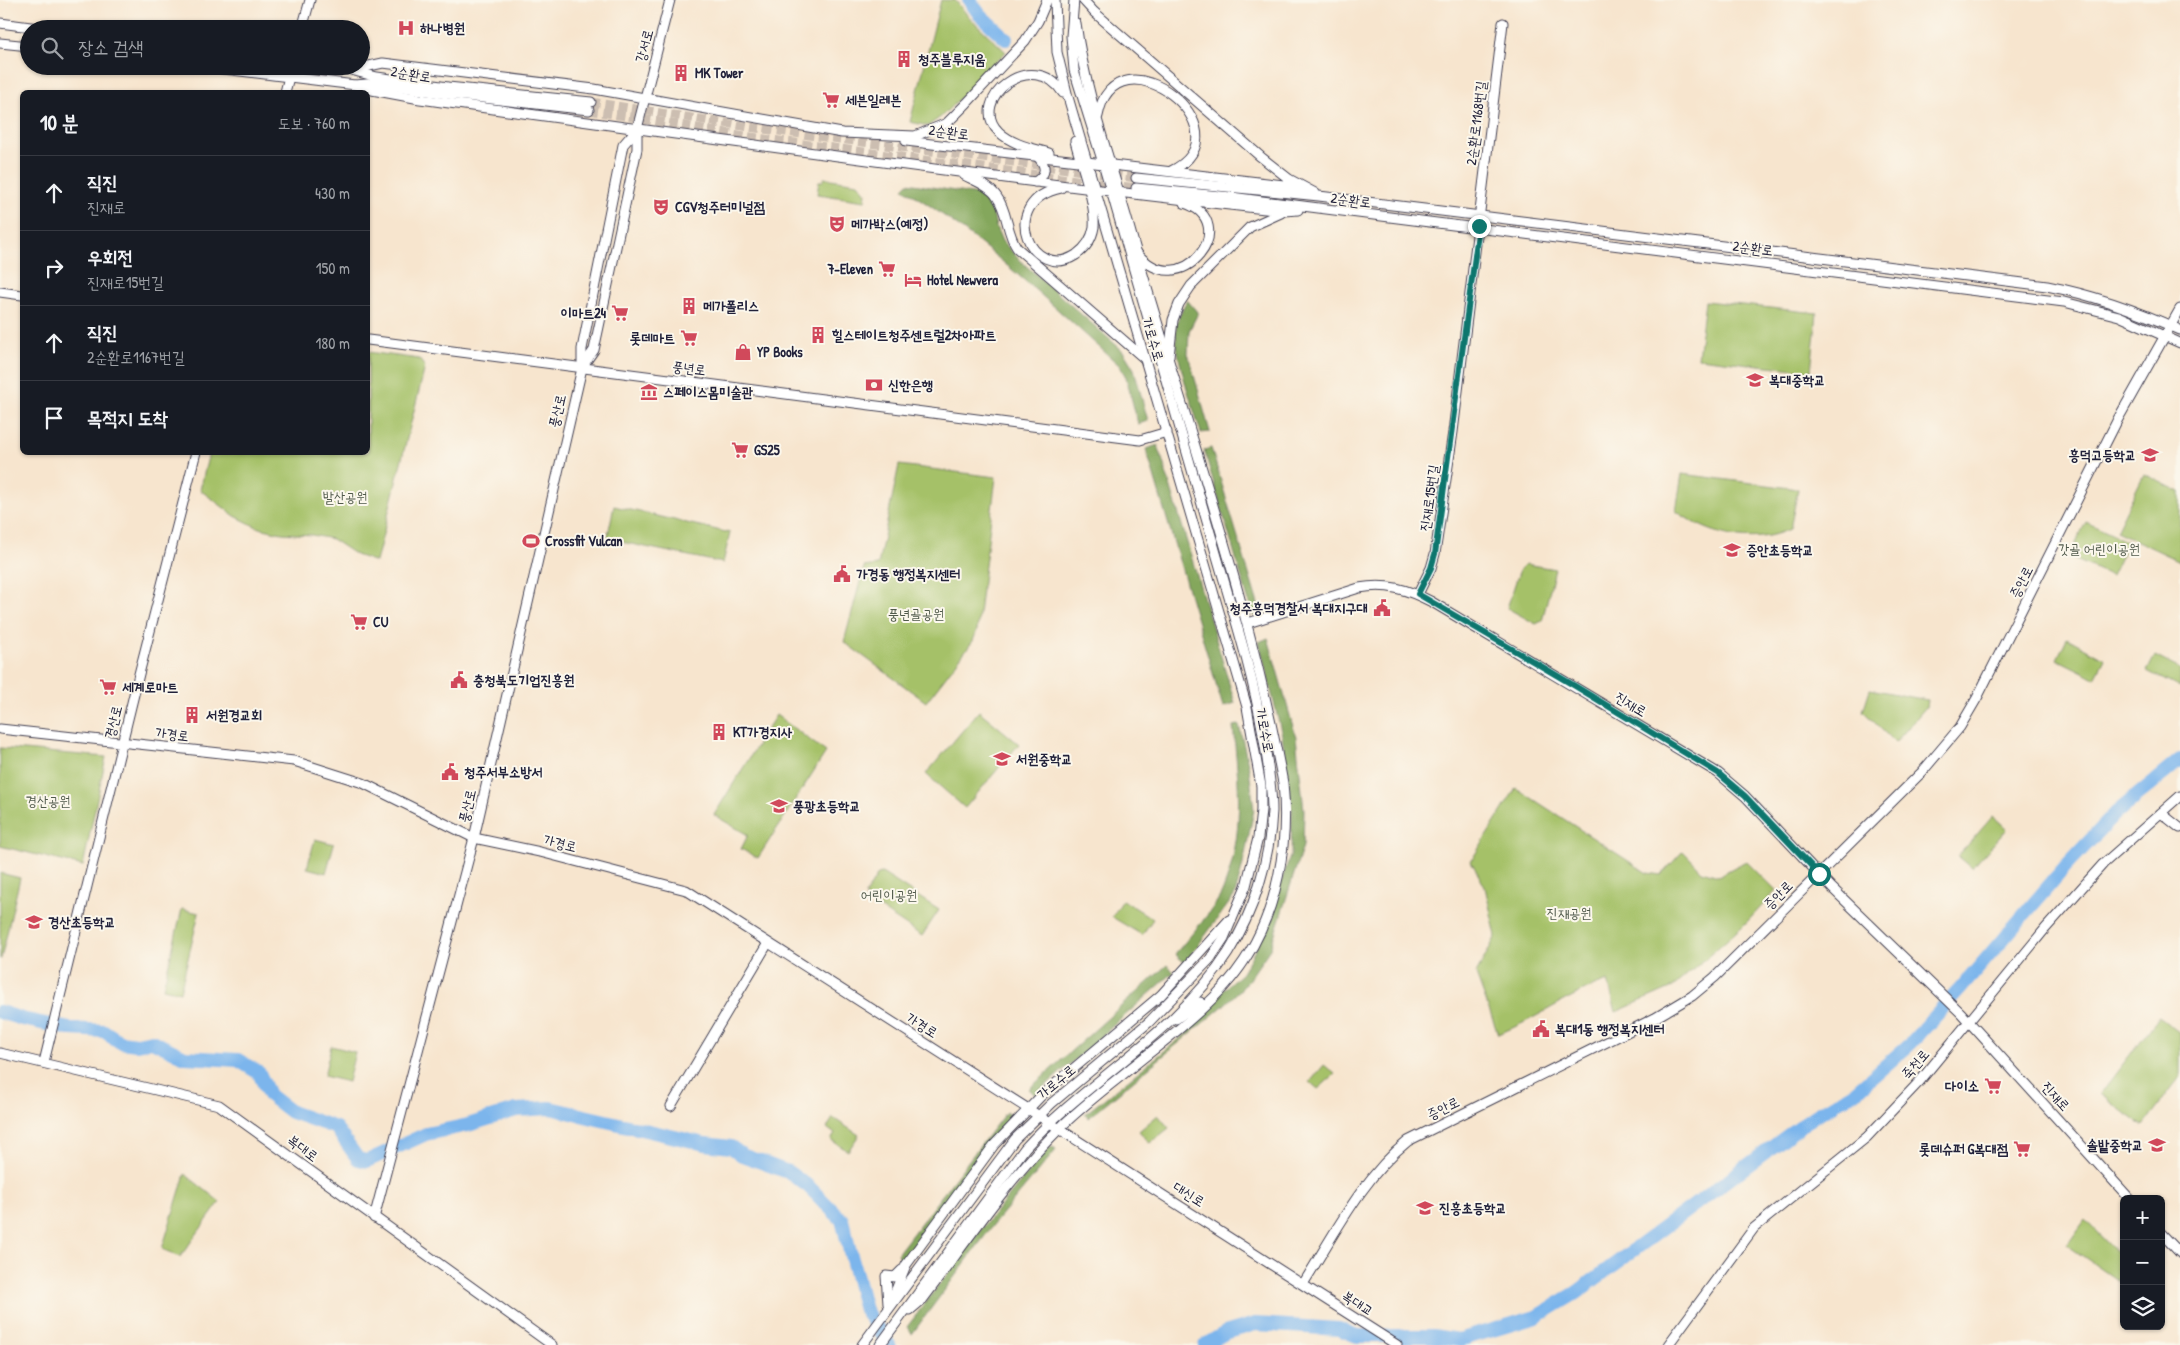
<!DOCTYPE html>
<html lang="ko">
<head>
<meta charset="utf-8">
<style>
	body { margin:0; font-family:"Patrick Hand","Poor Story",sans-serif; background:#20242c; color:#f1f3f6 }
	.controls { position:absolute; right:15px; bottom:15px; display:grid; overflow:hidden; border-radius:8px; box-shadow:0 1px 4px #0004 }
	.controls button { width:45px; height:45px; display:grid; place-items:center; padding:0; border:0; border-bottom:1px solid #363941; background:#171b24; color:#f1f3f6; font:25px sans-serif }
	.stop { position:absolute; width:15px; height:15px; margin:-11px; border:4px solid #0f766e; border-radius:50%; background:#fff }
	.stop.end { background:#0f766e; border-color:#fff; box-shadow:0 1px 5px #0008 }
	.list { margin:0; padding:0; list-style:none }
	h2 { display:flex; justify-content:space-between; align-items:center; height:65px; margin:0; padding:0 20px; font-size:21px }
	h2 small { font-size:16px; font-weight:400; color:#9ea1a6 }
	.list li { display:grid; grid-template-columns:32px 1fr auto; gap:15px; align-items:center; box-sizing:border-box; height:75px; padding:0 20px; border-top:1px solid #363941 }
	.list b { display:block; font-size:19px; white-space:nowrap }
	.list p { margin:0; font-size:16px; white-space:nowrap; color:#9ea1a6 }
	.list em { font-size:16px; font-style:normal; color:#9ea1a6 }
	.icon { flex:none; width:28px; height:28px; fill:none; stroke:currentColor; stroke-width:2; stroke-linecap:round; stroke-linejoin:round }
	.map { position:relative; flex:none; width:2180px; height:1345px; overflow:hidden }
	.search { position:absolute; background:#171b24; box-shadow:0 1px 4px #0004; left:20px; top:20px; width:350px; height:55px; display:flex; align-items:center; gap:12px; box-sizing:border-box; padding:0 18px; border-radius:28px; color:#9ea1a6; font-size:19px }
	.panel { position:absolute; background:#171b24; box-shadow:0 1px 4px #0004; left:20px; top:90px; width:350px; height:365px; border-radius:8px }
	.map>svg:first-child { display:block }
	.green { fill:#a5c168; stroke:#647252 }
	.forest { fill:#84a75c; stroke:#53644c }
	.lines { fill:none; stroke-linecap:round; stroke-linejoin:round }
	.river { stroke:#7bb5ec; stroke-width:14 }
	.secondary-tunnel { stroke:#ccbeb1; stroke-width:9; stroke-dasharray:9 4.5; stroke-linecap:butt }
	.secondary-casing { stroke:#423f51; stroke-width:11 }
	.secondary { stroke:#fff; stroke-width:9 }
	.route { stroke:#0f766e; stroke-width:6 }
	.labels { text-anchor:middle; stroke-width:4; stroke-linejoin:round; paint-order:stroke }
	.poi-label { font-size:14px; font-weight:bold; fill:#22223b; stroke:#fbf7ec; text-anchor:start }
	.street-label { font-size:14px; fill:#22223b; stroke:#fbf7ec }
	.park-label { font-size:14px; fill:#505a4b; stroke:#fbf7ec }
</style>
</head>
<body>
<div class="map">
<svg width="2180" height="1345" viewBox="0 0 2180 1345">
	<rect width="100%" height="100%" fill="#fbf7ec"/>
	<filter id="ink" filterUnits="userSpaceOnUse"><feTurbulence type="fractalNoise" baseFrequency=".02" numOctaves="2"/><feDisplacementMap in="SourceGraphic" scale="10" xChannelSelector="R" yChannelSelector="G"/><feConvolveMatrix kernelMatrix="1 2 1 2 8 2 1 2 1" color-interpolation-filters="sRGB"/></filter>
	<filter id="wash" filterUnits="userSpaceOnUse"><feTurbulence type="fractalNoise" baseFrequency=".0096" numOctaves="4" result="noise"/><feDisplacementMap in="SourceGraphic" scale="20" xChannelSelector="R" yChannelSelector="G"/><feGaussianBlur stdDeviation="1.12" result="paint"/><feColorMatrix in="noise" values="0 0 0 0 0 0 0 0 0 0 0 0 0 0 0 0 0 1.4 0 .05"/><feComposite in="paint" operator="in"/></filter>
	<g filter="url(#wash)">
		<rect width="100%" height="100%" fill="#f7e5ce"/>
		<g class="green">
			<polygon points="941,0 955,0 969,17 1006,52 942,116 928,126 910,122"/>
			<polygon points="824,178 858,183 866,193 865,201 817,194 819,181 823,181"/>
			<polygon points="1705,301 1817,313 1811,371 1698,358"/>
			<polygon points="368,352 419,359 425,367 376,562 356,555 332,539 312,535 282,533 259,528 235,516 200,490 209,453 368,452"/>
			<polygon points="899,465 996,477 977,630 973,641 926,702 844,642 864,567 878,565"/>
			<path d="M1682,474l116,15 -8,40c-39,18 -81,6 -114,-18z"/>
			<polygon points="2144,474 2180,492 2180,561 2116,531"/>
			<polygon points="614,506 730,533 723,563 607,539"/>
			<polygon points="2086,522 2128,542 2112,576 2069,557"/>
			<polygon points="1525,564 1555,569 1542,621 1536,624 1507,608 1520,569"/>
			<polygon points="2067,638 2105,659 2095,678 2057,659"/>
			<polygon points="2155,656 2180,669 2180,688 2147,671"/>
			<polygon points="1870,689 1927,700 1926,707 1895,743 1863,711"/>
			<polygon points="979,711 1019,744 965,808 926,774"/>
			<polygon points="776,715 826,752 758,858 741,849 748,835 714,815"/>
			<polygon points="0,748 106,757 83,866 0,846"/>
			<path d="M1516,788l131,85 14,2 22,-24 19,20 16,5 28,-15 30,30 -32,34 -71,62 -57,25 -8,-31c-40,13 -72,39 -110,53l-22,-60 20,-38 -11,-49 -14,-26z"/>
			<polygon points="1993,816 2007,829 1972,868 1958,856"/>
			<polygon points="315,839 334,844 326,873 307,868"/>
			<polygon points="0,873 20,878 1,959 0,959"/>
			<polygon points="882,873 939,910 922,936 866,899 865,895 878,874"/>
			<polygon points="1123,900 1153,919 1142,935 1112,917"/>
			<polygon points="182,909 199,913 180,992 163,988"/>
			<polygon points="2159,1017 2180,1033 2180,1077 2143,1126 2100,1094"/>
			<polygon points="331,1046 355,1052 348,1082 324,1076"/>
			<polygon points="1324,1065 1335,1074 1318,1089 1310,1082"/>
			<polygon points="1158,1115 1169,1128 1150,1143 1139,1131"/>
			<polygon points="833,1118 859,1135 848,1151 831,1140 835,1134 827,1128"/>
			<polygon points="185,1174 220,1202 180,1257 162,1249"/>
			<polygon points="2085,1220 2124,1260 2124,1285 2067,1245"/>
		</g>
		<g class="forest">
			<path d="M908,183l70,12 14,13 4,19 6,14 22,23 99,87 11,18 14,52 -10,3 -12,-47 -7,-12c-69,-62 -137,-127 -216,-177z"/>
			<path d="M1187,300l11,13 -9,18 -1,23 22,78 -9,1c-8,-27 -27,-77 -25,-104 1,-10 6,-20 11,-29z"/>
			<polygon points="1158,445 1235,703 1223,707 1146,449"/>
			<polygon points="1211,448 1261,614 1253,616 1204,450"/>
			<polygon points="1268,638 1296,737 1304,810 1303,846 1270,949 1245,985 1222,1007 1088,1118 1085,1114 1186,1034 1218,995 1242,973 1259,943 1291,854 1292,810 1282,735 1259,642"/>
			<path d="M1239,725l10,43 5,42 -11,54 -8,31 -50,68 -10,-9c13,-16 41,-46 48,-64 22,-56 16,-106 10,-164z"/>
			<polygon points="1167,965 1174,972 1035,1095 1029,1089"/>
			<polygon points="1006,1112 1012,1117 986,1147 902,1262 897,1254"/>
			<polygon points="1054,1147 1056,1150 993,1225 912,1334 907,1327 983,1227 1049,1148"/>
		</g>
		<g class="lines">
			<g class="river">
				<polyline points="969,0 980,15 1006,39"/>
				<polyline points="0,1012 22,1019 70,1029 104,1031 120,1042 137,1044 152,1041 185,1057 238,1060 259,1073 269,1095 291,1112 336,1128 358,1159 367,1161 426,1134 468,1125 516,1110 550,1108 705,1144 731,1147 742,1155 788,1172 808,1186 842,1220 865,1310 889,1345"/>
				<polyline points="1205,1345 1225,1333 1255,1324 1339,1329 1357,1336 1433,1336 1459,1340 1536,1317 1576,1293 1814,1116 1855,1092 1910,1044 1962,987 2065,867 2116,813 2180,760"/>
			</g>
		</g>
	</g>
	<g filter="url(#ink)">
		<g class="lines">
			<g class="secondary-tunnel">
				<polyline points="591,102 756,128 1136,178"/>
				<polyline points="589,110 757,138 1136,188"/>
			</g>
			<g class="secondary-casing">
				<g id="secondary">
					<polyline points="1083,0 1094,12 1261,157 1289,179 1315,193"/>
					<polyline points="0,23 46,29"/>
					<polyline points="302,29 310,0"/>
					<polyline points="0,43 29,46"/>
					<polyline points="199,66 355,85 377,83 447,94 589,110"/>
					<polyline points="336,66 377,77 448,87 591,102"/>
					<polyline points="355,69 383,63 594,89 842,133 915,136 947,123 967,103 1025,41 1038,21 1047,0"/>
					<path d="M355,85l17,5 48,9c288,39 575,81 864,112l14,-1"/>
					<polyline points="285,92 292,66"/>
					<path d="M1098,116c17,-91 155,15 73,55"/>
					<polyline points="906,141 1284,185 1298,189"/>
					<path d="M1049,153c-17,-5 -36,-8 -50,-21 -33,-32 34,-86 64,-39"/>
					<path d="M964,175c11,6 26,11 33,22 11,15 9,35 20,51l128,111"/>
					<path d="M1136,178l183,18 728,90c47,9 89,24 133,44"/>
					<path d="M1035,182c12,-8 12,-16 2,-26"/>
					<path d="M1061,188c-66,14 -29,95 15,67 10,-7 16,-16 18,-28 2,-25 -13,-62 -19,-86"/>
					<polyline points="1136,188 1231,197 2064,302 2119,316 2180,343"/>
					<path d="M1137,253c44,53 107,-31 47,-50"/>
					<polyline points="0,292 22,295"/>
					<polyline points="368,340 1140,440 1167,432"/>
					<polyline points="1169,356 1173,320 1179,304 1191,286 1250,227 1281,213"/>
					<polyline points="582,367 594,350 637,149 637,129 670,0"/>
					<polyline points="1418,594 1431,568 1435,554 1453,432 1503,23"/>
					<path d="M1248,623l111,-35c28,-5 48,1 73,14l286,171 27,23 87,92 129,125 169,186"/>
					<polyline points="0,729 294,761 363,783 474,838 540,852 686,890 1397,1345"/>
					<polyline points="2161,813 2180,828"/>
					<polyline points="1176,1019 1200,1002"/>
					<polyline points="0,1053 219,1105 552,1345"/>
					<polyline points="44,1062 139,674 196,452"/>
					<polyline points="671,1106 768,943"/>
					<polyline points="374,1218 474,838 582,368 582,349 623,145 637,129"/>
					<polyline points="2161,1233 2180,1253"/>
					<path d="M1303,1284c31,-49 59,-106 105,-143l247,-123 37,-22 23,-19 207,-205 38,-45 17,-29 141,-279 62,-110"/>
					<polyline points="893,1297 906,1265 994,1145 1042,1095 1161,995 1229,920"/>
					<polyline points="888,1304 886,1276 895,1277 902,1270"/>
					<path d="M910,1310l13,-11c44,-58 85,-120 137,-171 22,-22 48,-41 72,-61 37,-30 86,-66 112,-106 34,-51 45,-118 39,-178 -35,-190 -102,-371 -154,-557 -19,-67 -44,-134 -53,-203"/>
					<polyline points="862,1345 1015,1139 1052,1103 1149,1022 1210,959 1224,938 1246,886 1258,838 1261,810 1261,786 1247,707 1068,97 1057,52 1055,0"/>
					<path d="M880,1345l145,-197c63,-69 152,-115 203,-195 26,-41 42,-93 44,-142 0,-26 -5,-52 -9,-77 -11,-64 -31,-125 -49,-188 -37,-128 -74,-255 -111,-383l-29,-93 -3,-34 3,-36"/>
					<polyline points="1668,1345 1754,1228 1867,1137 1920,1081 2045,929 2103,864 2180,796"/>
				</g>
			</g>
			<use href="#secondary" class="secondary"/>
		</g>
	</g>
	<g class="lines" filter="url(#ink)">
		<polyline class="route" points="1479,226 1435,554 1431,568 1418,594 1575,686 1718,773 1745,796 1819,874"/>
	</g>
	<defs>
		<g id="hospital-bare" transform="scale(1.35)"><path d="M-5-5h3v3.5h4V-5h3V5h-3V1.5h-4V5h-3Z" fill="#d1495b" stroke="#fbf7ec" stroke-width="2.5" paint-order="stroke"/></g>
		<g id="building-bare" transform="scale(1.35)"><path d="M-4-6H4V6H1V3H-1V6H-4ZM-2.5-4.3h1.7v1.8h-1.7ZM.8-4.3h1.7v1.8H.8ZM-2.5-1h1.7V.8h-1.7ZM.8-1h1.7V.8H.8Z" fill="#d1495b" stroke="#fbf7ec" stroke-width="2.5" paint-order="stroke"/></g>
		<g id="supermarket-bare" transform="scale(1.35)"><path d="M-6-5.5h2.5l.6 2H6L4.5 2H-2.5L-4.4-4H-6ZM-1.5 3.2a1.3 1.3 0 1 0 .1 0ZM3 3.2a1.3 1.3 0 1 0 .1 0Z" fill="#d1495b" stroke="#fbf7ec" stroke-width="2.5" paint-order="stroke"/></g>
		<g id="theatre-bare" transform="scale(1.35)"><path d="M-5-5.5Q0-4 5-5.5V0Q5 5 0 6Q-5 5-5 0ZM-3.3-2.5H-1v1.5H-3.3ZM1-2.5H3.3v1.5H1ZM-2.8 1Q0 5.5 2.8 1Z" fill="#d1495b" stroke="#fbf7ec" stroke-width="2.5" paint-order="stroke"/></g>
		<g id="hotel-bare" transform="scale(1.35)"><path d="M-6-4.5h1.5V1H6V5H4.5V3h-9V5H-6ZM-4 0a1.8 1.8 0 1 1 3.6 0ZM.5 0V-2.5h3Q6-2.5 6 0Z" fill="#d1495b" stroke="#fbf7ec" stroke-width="2.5" paint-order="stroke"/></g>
		<g id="shop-bare" transform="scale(1.35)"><path d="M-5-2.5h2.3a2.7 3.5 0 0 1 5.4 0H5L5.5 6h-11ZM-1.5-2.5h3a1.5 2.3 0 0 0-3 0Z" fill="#d1495b" stroke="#fbf7ec" stroke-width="2.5" paint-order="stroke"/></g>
		<g id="school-bare" transform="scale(1.35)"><path d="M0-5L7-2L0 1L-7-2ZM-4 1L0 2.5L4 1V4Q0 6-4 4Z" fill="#d1495b" stroke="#fbf7ec" stroke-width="2.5" paint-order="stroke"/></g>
		<g id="bank-bare" transform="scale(1.35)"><path d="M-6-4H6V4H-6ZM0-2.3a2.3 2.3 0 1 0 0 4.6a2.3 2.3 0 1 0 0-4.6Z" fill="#d1495b" stroke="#fbf7ec" stroke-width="2.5" paint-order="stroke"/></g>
		<g id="museum-bare" transform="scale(1.35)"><path d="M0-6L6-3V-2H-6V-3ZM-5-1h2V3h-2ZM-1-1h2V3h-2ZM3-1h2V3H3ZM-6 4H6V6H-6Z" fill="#d1495b" stroke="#fbf7ec" stroke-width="2.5" paint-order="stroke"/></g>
		<g id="stadium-bare" transform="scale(1.35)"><path d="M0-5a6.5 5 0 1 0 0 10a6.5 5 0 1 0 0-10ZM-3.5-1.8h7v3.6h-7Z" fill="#d1495b" stroke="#fbf7ec" stroke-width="2.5" paint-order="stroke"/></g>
		<g id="civic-bare" transform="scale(1.35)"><path d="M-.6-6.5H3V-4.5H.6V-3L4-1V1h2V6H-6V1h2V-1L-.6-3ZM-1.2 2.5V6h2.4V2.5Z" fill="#d1495b" stroke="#fbf7ec" stroke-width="2.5" paint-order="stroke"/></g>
	</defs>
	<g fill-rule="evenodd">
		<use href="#hospital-bare" x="406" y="28"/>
		<use href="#building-bare" x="904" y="59"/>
		<use href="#building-bare" x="681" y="73"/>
		<use href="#supermarket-bare" x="831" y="100"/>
		<use href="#theatre-bare" x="661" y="207"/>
		<use href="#theatre-bare" x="837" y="224"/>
		<use href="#supermarket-bare" x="887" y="269"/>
		<use href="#hotel-bare" x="913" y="280"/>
		<use href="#building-bare" x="689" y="306"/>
		<use href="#supermarket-bare" x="620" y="313"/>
		<use href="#building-bare" x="818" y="335"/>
		<use href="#supermarket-bare" x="689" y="338"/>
		<use href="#shop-bare" x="743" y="352"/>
		<use href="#school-bare" x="1755" y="380"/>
		<use href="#bank-bare" x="874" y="385"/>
		<use href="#museum-bare" x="649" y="392"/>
		<use href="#supermarket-bare" x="740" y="450"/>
		<use href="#school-bare" x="2150" y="455"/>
		<use href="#stadium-bare" x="531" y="541"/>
		<use href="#school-bare" x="1732" y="550"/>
		<use href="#civic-bare" x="842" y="574"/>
		<use href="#civic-bare" x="1382" y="608"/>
		<use href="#supermarket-bare" x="359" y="622"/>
		<use href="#civic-bare" x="459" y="680"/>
		<use href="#supermarket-bare" x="108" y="687"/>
		<use href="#building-bare" x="192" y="715"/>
		<use href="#building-bare" x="719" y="732"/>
		<use href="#school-bare" x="1002" y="759"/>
		<use href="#civic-bare" x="450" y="772"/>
		<use href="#school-bare" x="779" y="806"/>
		<use href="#school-bare" x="34" y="922"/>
		<use href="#civic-bare" x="1541" y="1029"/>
		<use href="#supermarket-bare" x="1993" y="1086"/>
		<use href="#school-bare" x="2157" y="1145"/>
		<use href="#supermarket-bare" x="2022" y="1149"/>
		<use href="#school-bare" x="1425" y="1208"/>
	</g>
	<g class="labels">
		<g class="poi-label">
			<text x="420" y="33">하나병원</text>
			<text x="918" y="64">청주블루지움</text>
			<text x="695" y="78">MK Tower</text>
			<text x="845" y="105">세븐일레븐</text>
			<text x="675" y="212">CGV청주터미널점</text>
			<text x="851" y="229">메가박스(예정)</text>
			<text x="873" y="274" text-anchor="end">7-Eleven</text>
			<text x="927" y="285">Hotel Newvera</text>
			<text x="703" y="311">메가폴리스</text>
			<text x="606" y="318" text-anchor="end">이마트24</text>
			<text x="832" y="340">힐스테이트청주센트럴2차아파트</text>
			<text x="675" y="343" text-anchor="end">롯데마트</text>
			<text x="757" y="357">YP Books</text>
			<text x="1769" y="385">복대중학교</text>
			<text x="888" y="390">신한은행</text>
			<text x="663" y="397">스페이스몸미술관</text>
			<text x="754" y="455">GS25</text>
			<text x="2136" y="460" text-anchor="end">흥덕고등학교</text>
			<text x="545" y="546">Crossfit Vulcan</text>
			<text x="1746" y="555">증안초등학교</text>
			<text x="856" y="579">가경동 행정복지센터</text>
			<text x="1368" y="613" text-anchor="end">청주흥덕경찰서 복대지구대</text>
			<text x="373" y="627">CU</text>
			<text x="473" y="685">충청북도기업진흥원</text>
			<text x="122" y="692">세계로마트</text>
			<text x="206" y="720">서원경교회</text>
			<text x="733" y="737">KT가경지사</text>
			<text x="1016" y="764">서원중학교</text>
			<text x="464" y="777">청주서부소방서</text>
			<text x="793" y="811">풍광초등학교</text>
			<text x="48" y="927">경산초등학교</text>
			<text x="1555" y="1034">복대1동 행정복지센터</text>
			<text x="1979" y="1091" text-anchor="end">다이소</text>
			<text x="2143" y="1150" text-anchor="end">솔밭중학교</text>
			<text x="2008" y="1154" text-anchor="end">롯데슈퍼 G복대점</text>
			<text x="1439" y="1213">진흥초등학교</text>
		</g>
		<g class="street-label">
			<text transform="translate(644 46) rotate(-75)" y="5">강서로</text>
			<text transform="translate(411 74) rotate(9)" y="5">2순환로</text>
			<text transform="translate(1476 123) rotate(-83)" y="5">2순환로1168번길</text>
			<text transform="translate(949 132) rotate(7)" y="5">2순환로</text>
			<text transform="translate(1351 200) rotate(7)" y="5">2순환로</text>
			<text transform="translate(1753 248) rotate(7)" y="5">2순환로</text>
			<text transform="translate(1153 339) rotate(73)" y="5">가로수로</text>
			<text transform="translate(689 368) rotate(7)" y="5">풍년로</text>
			<text transform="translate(557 411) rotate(-77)" y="5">풍산로</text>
			<text transform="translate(1429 498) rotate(-82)" y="5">진재로15번길</text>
			<text transform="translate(2021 582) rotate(-63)" y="5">증안로</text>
			<text transform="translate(1631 704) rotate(31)" y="5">진재로</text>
			<text transform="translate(113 722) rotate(-76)" y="5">경산로</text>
			<text transform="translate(1265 730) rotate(79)" y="5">가로수로</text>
			<text transform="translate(172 734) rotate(7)" y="5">가경로</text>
			<text transform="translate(467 806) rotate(-77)" y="5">풍산로</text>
			<text transform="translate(560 843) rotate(14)" y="5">가경로</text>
			<text transform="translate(1778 895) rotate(-45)" y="5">증안로</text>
			<text transform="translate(922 1025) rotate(32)" y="5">가경로</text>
			<text transform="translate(1915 1064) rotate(-49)" y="5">죽천로</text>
			<text transform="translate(1056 1082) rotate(-40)" y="5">가로수로</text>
			<text transform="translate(2056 1096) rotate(48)" y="5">진재로</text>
			<text transform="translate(1443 1108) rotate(-26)" y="5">증안로</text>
			<text transform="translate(303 1148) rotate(37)" y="5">복대로</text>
			<text transform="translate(1189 1194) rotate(32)" y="5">대신로</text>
			<text transform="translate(1358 1303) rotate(33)" y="5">복대교</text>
		</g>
		<g class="park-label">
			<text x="345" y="502">발산공원</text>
			<text x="2099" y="554">갓골 어린이공원</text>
			<text x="916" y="619">풍년골공원</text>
			<text x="48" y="806">경산공원</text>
			<text x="889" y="900">어린이공원</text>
			<text x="1569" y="918">진재공원</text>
		</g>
	</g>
</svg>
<div class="controls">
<button>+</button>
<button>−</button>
<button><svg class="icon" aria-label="layers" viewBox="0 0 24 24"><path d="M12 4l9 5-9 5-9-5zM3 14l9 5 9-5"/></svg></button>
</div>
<div class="stop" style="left:1819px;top:874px"></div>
<div class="stop end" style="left:1479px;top:226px"></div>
<div class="search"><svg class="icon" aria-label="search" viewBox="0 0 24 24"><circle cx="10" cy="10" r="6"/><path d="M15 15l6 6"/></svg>장소 검색</div>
<section class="panel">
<h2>10 분<small>도보 · 760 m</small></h2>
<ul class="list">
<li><svg class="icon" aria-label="ahead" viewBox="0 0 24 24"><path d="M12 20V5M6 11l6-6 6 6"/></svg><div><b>직진</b><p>진재로</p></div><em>430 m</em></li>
<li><svg class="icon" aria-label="right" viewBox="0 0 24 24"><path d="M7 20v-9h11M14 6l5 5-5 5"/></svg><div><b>우회전</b><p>진재로15번길</p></div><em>150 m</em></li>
<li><svg class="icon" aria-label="ahead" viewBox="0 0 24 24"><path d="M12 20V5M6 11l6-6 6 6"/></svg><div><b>직진</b><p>2순환로1167번길</p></div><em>180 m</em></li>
<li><svg class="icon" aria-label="arrive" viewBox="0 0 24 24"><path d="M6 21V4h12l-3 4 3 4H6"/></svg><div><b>목적지 도착</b></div></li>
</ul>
</section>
</div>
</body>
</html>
